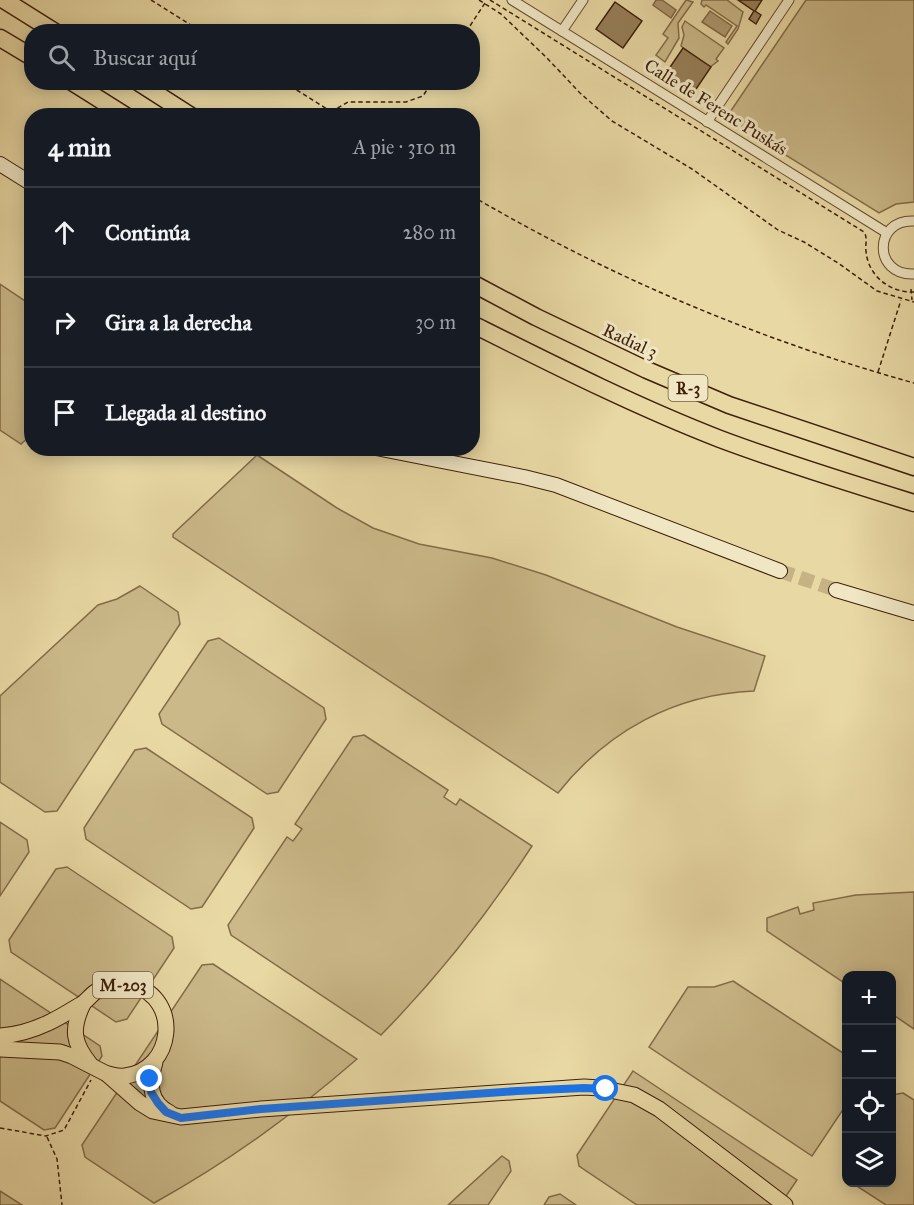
<!DOCTYPE html>
<html lang="es">
<head>
<meta charset="utf-8">
<style>
	body { margin:0; font-family:"IM FELL Great Primer",serif; background:#242831; color:#f1f3f6 }
	.controls { position:absolute; right:18px; bottom:18px; display:grid; overflow:hidden; border-radius:12px; box-shadow:0 3px 15px #0003 }
	.controls button { width:54px; height:54px; display:grid; place-items:center; padding:0; border:0; border-bottom:2px solid #363941; background:#171b24; color:#f1f3f6; font:30px sans-serif }
	.stop { position:absolute; width:18px; height:18px; margin:-14px; border:4px solid #1a73e8; border-radius:50%; background:#fff }
	.stop.end { background:#1a73e8; border-color:#fff; box-shadow:0 2px 6px #0008 }
	.list { margin:0; padding:0; list-style:none }
	h2 { display:flex; justify-content:space-between; align-items:center; height:78px; margin:0; padding:0 24px; font-size:26px }
	h2 small { font-size:20px; font-weight:400; color:#9ea1a6 }
	.list li { display:grid; grid-template-columns:39px 1fr auto; gap:18px; align-items:center; box-sizing:border-box; height:90px; padding:0 24px; border-top:2px solid #363941 }
	.list b { display:block; font-size:22px; white-space:nowrap }
	.list em { font-size:20px; font-style:normal; color:#9ea1a6 }
	.icon { flex:none; width:33px; height:33px; fill:none; stroke:currentColor; stroke-width:2; stroke-linecap:round; stroke-linejoin:round }
	.map { position:relative; flex:none; width:914px; height:1205px; overflow:hidden }
	.search { position:absolute; background:#171b24; box-shadow:0 3px 15px #0003; left:24px; top:24px; width:456px; height:66px; display:flex; align-items:center; gap:15px; box-sizing:border-box; padding:0 21px; border-radius:24px; color:#9ea1a6; font-size:22px }
	.panel { position:absolute; background:#171b24; box-shadow:0 3px 15px #0003; left:24px; top:108px; width:456px; height:348px; border-radius:24px }
	.map>svg:first-child { display:block }
	.green { fill:#cbb989; stroke:#846c48; stroke-width:1.5 }
	.water { fill:#ae996f; stroke:#816846; stroke-width:1.5 }
	.building { fill:#967f59; stroke:#3e1f08; stroke-width:1.5 }
	.lines { fill:none; stroke-linecap:round; stroke-linejoin:round }
	.secondary-tunnel { stroke:#c6b385; stroke-width:14; stroke-dasharray:14 7; stroke-linecap:butt }
	.street-casing { stroke:#684d2f; stroke-width:11 }
	.secondary-casing { stroke:#3e1f08; stroke-width:16 }
	.primary-casing { stroke:#3e1f08; stroke-width:17 }
	.highway-casing { stroke:#3e1f08; stroke-width:19 }
	.path { stroke:#3e1f08; stroke-width:1.5; stroke-dasharray:4.5 3; stroke-linecap:butt }
	.street { stroke:#f0e6c4; stroke-width:9 }
	.secondary { stroke:#f0e6c4; stroke-width:14 }
	.primary { stroke:#e8d8a4; stroke-width:15 }
	.highway { stroke:#e8d8a4; stroke-width:16 }
	.route { stroke:#1a73e8; stroke-width:8 }
	.labels { text-anchor:middle; stroke-width:6; stroke-linejoin:round; paint-order:stroke }
	.shield { fill:#f0e6c4; stroke:#735b40; stroke-width:1.5 }
	.shield-label { font-size:16px; font-weight:bold; fill:#3e1f08 }
	.street-label { font-size:18px; fill:#3e1f08; stroke:#f0e6c4 }
</style>
</head>
<body>
<div class="map">
<svg width="914" height="1205" viewBox="0 0 914 1205">
	<rect width="100%" height="100%" fill="#e8d8a4"/>
	<filter id="stains"><feTurbulence type="fractalNoise" baseFrequency=".00333" numOctaves="4"/><feColorMatrix values="0 0 0 0 .2 0 0 0 0 .09 0 0 0 0 .02 0 0 0 .5 -.17"/></filter>
	<radialGradient id="worn" r=".72"><stop offset=".6" stop-color="#630" stop-opacity="0"/><stop offset="1" stop-color="#630" stop-opacity=".3"/></radialGradient>
	<g class="green">
		<polygon points="686,0 693,2 678,23 679,38 665,62 656,55 668,38 663,34"/>
		<polygon points="702,0 727,0 743,12 738,29 728,44 726,42 737,26 706,5 704,7 701,4"/>
		<polygon points="806,0 914,0 914,202 896,204 879,213 726,118"/>
		<polygon points="685,21 724,48 716,59 718,61 710,67 681,46 684,35 682,27"/>
		<polygon points="0,284 31,305 31,435 21,444 0,430"/>
		<path d="M257,455l80,53 36,20 46,16 73,14 54,17 131,52 88,29 -11,35c-79,3 -147,40 -196,102l-385,-256v-3z"/>
		<polygon points="140,586 178,612 180,624 57,811 45,812 0,782 0,696 98,605 117,599"/>
		<polygon points="219,638 324,708 326,719 278,792 267,794 162,724 159,714 208,641"/>
		<path d="M364,735l84,55 -4,7 12,8 4,-6 72,47c-45,69 -94,131 -151,189l-150,-100 -3,-10 59,-88 6,4 9,-12 -7,-5 58,-87z"/>
		<polygon points="146,748 252,818 254,828 202,907 191,909 86,839 84,828 135,750"/>
		<polygon points="0,822 27,840 29,852 0,896"/>
		<polygon points="67,867 172,937 174,948 127,1019 116,1022 11,952 9,940 56,869"/>
		<polygon points="914,892 914,1029 892,1014 892,976 846,976 846,984 767,931 767,918 798,907 800,914 814,910 813,903 856,895"/>
		<path d="M213,964l144,95c-66,57 -127,102 -203,144l-69,-46 -3,-12 120,-180z"/>
		<polygon points="0,979 100,1046 102,1056 55,1128 44,1130 0,1101"/>
		<polygon points="733,981 846,1055 846,1105 812,1156 649,1047 688,987 714,987"/>
		<polygon points="633,1071 797,1180 780,1205 637,1205 579,1166 577,1155"/>
		<polygon points="903,1093 914,1100 914,1205 886,1205 852,1183 892,1182 892,1095"/>
		<polygon points="502,1156 509,1161 511,1171 488,1205 448,1205"/>
		<polygon points="0,1191 22,1205 0,1205"/>
		<polygon points="560,1194 576,1205 544,1205 549,1197"/>
	</g>
	<g class="water">
		<polygon points="656,0 662,0 676,10 671,18 653,5"/>
		<polygon points="710,11 732,26 725,37 702,22"/>
	</g>
	<g class="building">
		<polygon points="738,0 762,0 755,11 761,15 756,24 749,19 754,11"/>
		<polygon points="615,2 642,21 623,48 596,29"/>
		<polygon points="683,48 711,67 692,95 664,76"/>
	</g>
	<g class="lines">
		<polyline class="secondary-tunnel" points="780,571 836,590"/>
		<g class="street-casing">
			<g id="street">
				<polyline points="512,0 887,233"/>
				<polyline points="562,31 583,0"/>
				<polyline points="707,122 789,0"/>
				<path d="M914,221c-41,-2 -41,55 0,53"/>
			</g>
		</g>
		<g class="secondary-casing">
			<g id="secondary">
				<polyline points="0,164 32,184"/>
				<polyline points="376,448 524,477 556,485 780,571"/>
				<polyline points="836,590 914,613"/>
			</g>
		</g>
		<g class="primary-casing">
			<g id="primary">
				<path d="M83,1004c-12,25 -10,39 7,60"/>
				<path d="M0,1036c17,-1 33,-6 48,-13 11,-5 22,-12 32,-18 6,-3 9,-8 14,-12 10,-8 27,-11 39,-8 49,14 41,85 -8,91 -6,1 -12,-1 -18,-2"/>
				<polyline points="0,1049 60,1052 72,1056 107,1074 140,1103 153,1111 181,1117 261,1109 584,1087 600,1088 634,1095 659,1109 785,1205"/>
				<path d="M155,1062c-6,20 -7,40 15,51"/>
			</g>
		</g>
		<g class="highway-casing">
			<g id="highway">
				<polyline points="4,0 55,32"/>
				<polyline points="0,38 32,57"/>
				<polyline points="72,82 126,116"/>
				<polyline points="138,82 191,116"/>
				<polyline points="472,283 536,317 647,370 729,405 914,467"/>
				<path d="M472,324c82,41 163,82 248,115 64,24 129,44 194,64"/>
			</g>
		</g>
		<g class="path">
			<polyline points="151,0 202,32"/>
			<polyline points="479,0 501,14 547,58 580,93 612,121 692,169 778,230 804,242 838,263 877,291 914,302"/>
			<path d="M490,0l374,232c4,6 1,12 2,19 2,25 24,42 48,41"/>
			<polyline points="466,32 485,3"/>
			<polyline points="284,82 338,116"/>
			<polyline points="331,112 348,102 406,102 423,96 432,82"/>
			<path d="M472,196c138,81 287,144 442,187"/>
			<polyline points="911,289 912,300"/>
			<polyline points="878,372 901,300"/>
			<polyline points="0,1128 46,1136 64,1130 91,1080"/>
			<polyline points="47,1137 57,1159 62,1205"/>
		</g>
		<use href="#street" class="street"/>
		<use href="#secondary" class="secondary"/>
		<use href="#primary" class="primary"/>
		<use href="#highway" class="highway"/>
	</g>
	<g class="lines">
		<polyline class="route" points="150,1079 151,1092 158,1103 166,1112 181,1118 261,1109 517,1091 584,1088 606,1089"/>
	</g>
	<g class="labels">
		<g class="shield">
			<rect x="668.5" y="375" width="39" height="26" rx="4.5"/>
			<rect x="93" y="972" width="60" height="26" rx="4.5"/>
		</g>
		<g class="shield-label">
			<text x="688" y="394">R-3</text>
			<text x="123" y="991">M-203</text>
		</g>
		<g class="street-label">
			<text transform="translate(716 107) rotate(32)" y="6">Calle de Ferenc Puskás</text>
			<text transform="translate(630 341) rotate(25)" y="6">Radial 3</text>
		</g>
	</g>
	<rect width="100%" height="100%" filter="url(#stains)"/>
	<rect width="100%" height="100%" fill="url(#worn)"/>
</svg>
<div class="controls">
<button>+</button>
<button>−</button>
<button><svg class="icon" aria-label="locate" viewBox="0 0 24 24"><circle cx="12" cy="12" r="6"/><path d="M12 2v4M12 18v4M2 12h4M18 12h4"/></svg></button>
<button><svg class="icon" aria-label="layers" viewBox="0 0 24 24"><path d="M12 4l9 5-9 5-9-5zM3 14l9 5 9-5"/></svg></button>
</div>
<div class="stop" style="left:606px;top:1089px"></div>
<div class="stop end" style="left:150px;top:1079px"></div>
<div class="search"><svg class="icon" aria-label="search" viewBox="0 0 24 24"><circle cx="10" cy="10" r="6"/><path d="M15 15l6 6"/></svg>Buscar aquí</div>
<section class="panel">
<h2>4 min<small>A pie · 310 m</small></h2>
<ul class="list">
<li><svg class="icon" aria-label="ahead" viewBox="0 0 24 24"><path d="M12 20V5M6 11l6-6 6 6"/></svg><div><b>Continúa</b></div><em>280 m</em></li>
<li><svg class="icon" aria-label="right" viewBox="0 0 24 24"><path d="M7 20v-9h11M14 6l5 5-5 5"/></svg><div><b>Gira a la derecha</b></div><em>30 m</em></li>
<li><svg class="icon" aria-label="arrive" viewBox="0 0 24 24"><path d="M6 21V4h12l-3 4 3 4H6"/></svg><div><b>Llegada al destino</b></div></li>
</ul>
</section>
</div>
</body>
</html>
